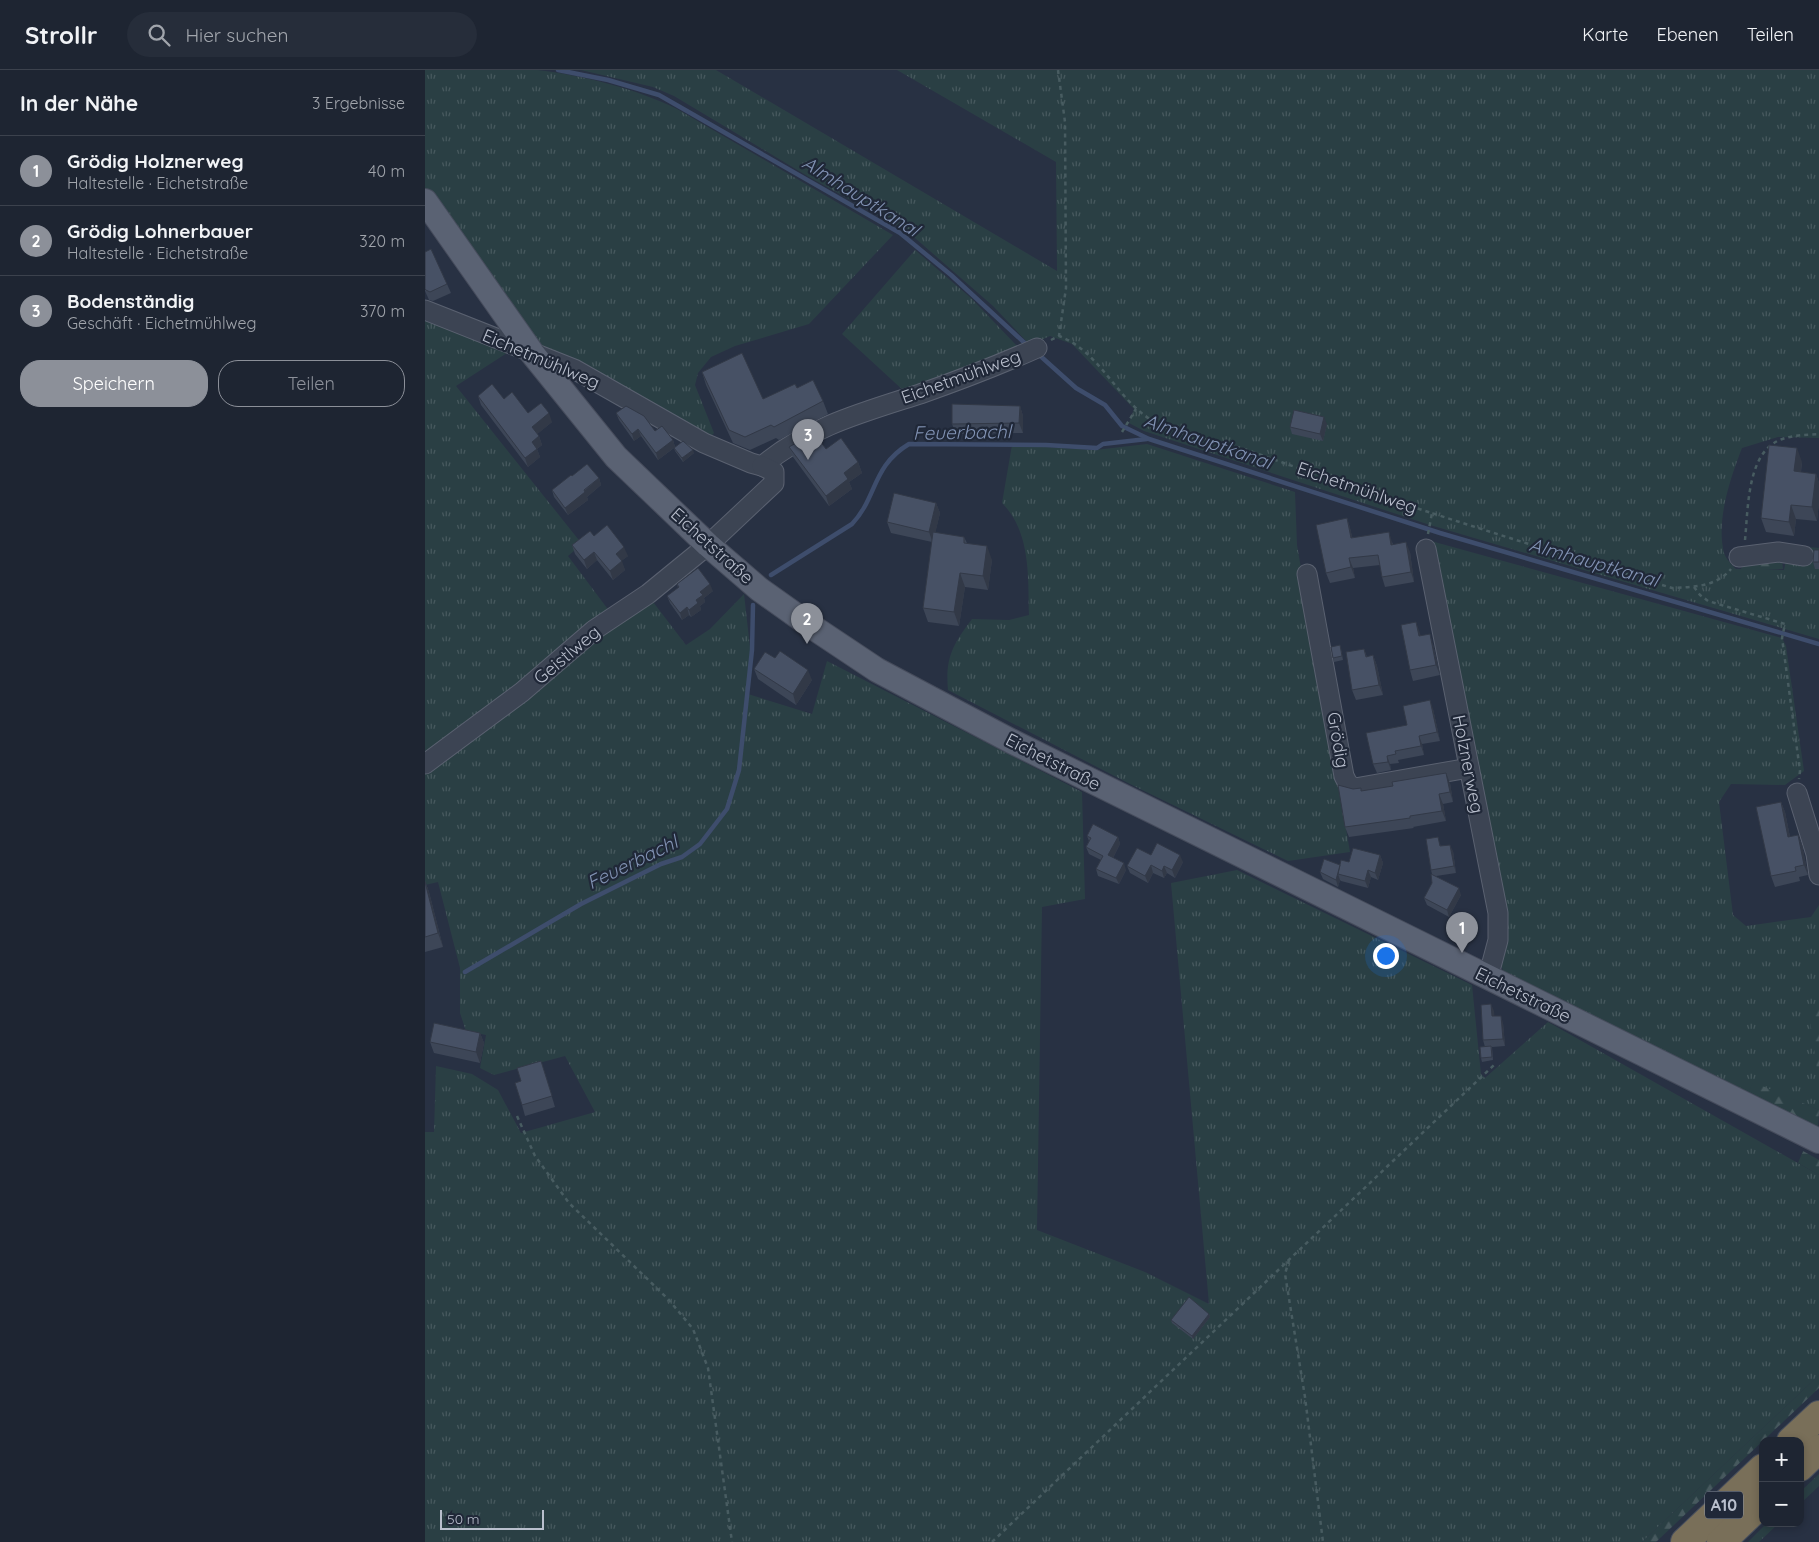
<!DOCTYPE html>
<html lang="de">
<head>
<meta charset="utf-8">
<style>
	body { margin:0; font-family:Quicksand,sans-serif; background:#262d3a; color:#f1f3f6 }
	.controls { position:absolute; right:15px; bottom:15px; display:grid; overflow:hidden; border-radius:10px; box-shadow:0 2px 8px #0003 }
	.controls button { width:45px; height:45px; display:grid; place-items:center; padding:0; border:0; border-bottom:1px solid #3c424d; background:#1e2532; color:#f1f3f6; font:25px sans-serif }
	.scale { position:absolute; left:15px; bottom:12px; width:104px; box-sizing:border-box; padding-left:5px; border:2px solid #b9bfcd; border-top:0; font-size:14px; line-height:18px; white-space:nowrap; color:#b9bfcd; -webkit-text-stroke:4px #202838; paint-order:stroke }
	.you { position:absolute; left:960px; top:885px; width:18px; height:18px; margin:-12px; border:4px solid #fff; border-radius:50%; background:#1a73e8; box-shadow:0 0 0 8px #1a73e833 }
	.badge { display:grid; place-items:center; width:32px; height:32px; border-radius:50%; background:#8c9099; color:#fff; font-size:16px; font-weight:700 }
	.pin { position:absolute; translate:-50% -41px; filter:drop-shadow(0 1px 2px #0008) }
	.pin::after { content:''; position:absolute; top:26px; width:18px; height:15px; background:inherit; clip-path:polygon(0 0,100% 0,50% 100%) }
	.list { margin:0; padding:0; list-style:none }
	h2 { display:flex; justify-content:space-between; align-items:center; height:65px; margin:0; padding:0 20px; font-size:21px }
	h2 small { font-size:16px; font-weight:400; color:#a1a5ac }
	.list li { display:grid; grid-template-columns:32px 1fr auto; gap:15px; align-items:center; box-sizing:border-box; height:70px; padding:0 20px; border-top:1px solid #3c424d }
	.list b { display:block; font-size:19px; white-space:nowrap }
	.list p { margin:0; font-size:16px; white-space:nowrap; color:#a1a5ac }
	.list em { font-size:16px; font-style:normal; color:#a1a5ac }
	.actions { display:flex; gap:10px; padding:15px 20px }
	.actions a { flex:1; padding:11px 0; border:1px solid #8c9099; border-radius:20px; text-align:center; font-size:18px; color:#8c9099 }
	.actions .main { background:#8c9099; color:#fff }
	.icon { flex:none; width:28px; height:28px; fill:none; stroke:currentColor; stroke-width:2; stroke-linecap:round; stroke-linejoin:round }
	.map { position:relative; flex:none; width:1394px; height:1472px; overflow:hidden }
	header { display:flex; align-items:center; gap:30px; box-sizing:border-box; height:70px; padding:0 25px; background:#1e2532; border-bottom:1px solid #3c424d }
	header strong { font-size:24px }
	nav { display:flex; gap:28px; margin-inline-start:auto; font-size:18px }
	.search { width:350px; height:45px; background:#262d3a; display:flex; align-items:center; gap:12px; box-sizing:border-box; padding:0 18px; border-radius:28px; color:#a1a5ac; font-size:19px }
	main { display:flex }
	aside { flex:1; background:#1e2532 }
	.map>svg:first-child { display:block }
	.grass { fill:url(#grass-tufts) }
	.forest { fill:url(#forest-firs) }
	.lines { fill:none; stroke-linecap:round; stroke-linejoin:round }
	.stream { stroke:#3e4d6c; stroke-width:4.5 }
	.minor-casing { stroke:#5a6170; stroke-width:21 }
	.major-casing { stroke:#464c5c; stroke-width:26 }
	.highway-casing { stroke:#474e5d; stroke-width:30 }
	.path { stroke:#485c61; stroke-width:2.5; stroke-dasharray:4 4; stroke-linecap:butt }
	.minor { stroke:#3c4453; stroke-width:19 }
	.major { stroke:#5a6273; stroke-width:24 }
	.highway { stroke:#796f59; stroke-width:28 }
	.wall { fill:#3d4657 }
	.shaded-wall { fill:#323947 }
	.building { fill:#475165; stroke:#323947 }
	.labels { text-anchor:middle; stroke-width:4.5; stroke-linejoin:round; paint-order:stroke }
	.shield { fill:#202838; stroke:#8b92a0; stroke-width:1 }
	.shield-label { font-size:16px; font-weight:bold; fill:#b9bfcd }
	.street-label { font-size:18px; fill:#b9bfcd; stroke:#202838 }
	.water-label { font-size:19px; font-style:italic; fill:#8192b3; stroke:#202838 }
</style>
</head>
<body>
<header>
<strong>Strollr</strong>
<div class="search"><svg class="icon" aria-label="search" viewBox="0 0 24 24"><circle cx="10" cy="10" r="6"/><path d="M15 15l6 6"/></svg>Hier suchen</div>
<nav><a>Karte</a><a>Ebenen</a><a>Teilen</a></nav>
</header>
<main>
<aside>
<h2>In der Nähe<small>3 Ergebnisse</small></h2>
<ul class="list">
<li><span class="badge">1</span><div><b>Grödig Holznerweg</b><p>Haltestelle · Eichetstraße</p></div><em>40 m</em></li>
<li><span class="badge">2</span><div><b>Grödig Lohnerbauer</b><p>Haltestelle · Eichetstraße</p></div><em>320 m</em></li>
<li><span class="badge">3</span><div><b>Bodenständig</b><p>Geschäft · Eichetmühlweg</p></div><em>370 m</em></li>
</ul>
<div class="actions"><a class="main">Speichern</a><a>Teilen</a></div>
</aside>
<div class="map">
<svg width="1394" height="1472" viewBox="0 0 1394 1472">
	<defs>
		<pattern id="grass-tufts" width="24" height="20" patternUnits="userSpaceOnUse" patternTransform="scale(1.25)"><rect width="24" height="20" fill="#2a3f44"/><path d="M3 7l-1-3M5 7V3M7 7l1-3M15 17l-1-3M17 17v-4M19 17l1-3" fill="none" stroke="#47595e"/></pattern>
		<pattern id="forest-firs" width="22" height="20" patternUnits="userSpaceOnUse" patternTransform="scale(1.25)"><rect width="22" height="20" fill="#2a3f44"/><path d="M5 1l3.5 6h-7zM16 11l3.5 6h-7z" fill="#47595e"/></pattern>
	</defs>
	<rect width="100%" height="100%" fill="#283143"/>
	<g class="grass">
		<path d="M0,0c37,0 75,0 112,0 45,5 100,19 140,39l216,126 -84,89 -74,22 -24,11 -13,16 -3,12 19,48 -5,6 -172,-93 -112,-155z"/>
		<path d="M156,0h135l341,201 -1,-109 -159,-92h922v368l-41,-1 -36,11c-12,31 -26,72 -18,105 2,6 8,12 12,16l48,1 5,-25 30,3v91l-389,-114 -286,-94 -15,-8 5,-14 -62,-65 -22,-8 -20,9 -37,-39 -86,-75 -98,-54 -135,-81 -21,-9z"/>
		<polygon points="490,180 546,228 595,279 480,322 417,264"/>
		<polygon points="0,246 85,281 31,316 157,474 143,486 191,550 225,528 261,575 285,559 319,524 326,586 323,624 387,644 402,591 657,722 660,829 617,837 612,1160 720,1202 784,1234 746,813 812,800 1047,915 1056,1004 1060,1008 1123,952 1394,1105 1394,1305 1217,1472 0,1472 0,1062 9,1062 11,996 47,1004 73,1020 96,1063 170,1042 140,986 69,1005 55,998 61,965 41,961 35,943 35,898 13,812 0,815"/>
		<path d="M722,374l148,48 2,53 53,307 -62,9 -158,-77 -182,-94c-3,-32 5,-46 24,-71l37,1 20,-5c-1,-38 2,-83 -27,-112l10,-58 83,5z"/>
		<polygon points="1006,471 1357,568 1361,576 1379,701 1360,715 1306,714 1294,732 1308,845 1321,856 1386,847 1394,835 1394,1040 1328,1013 1322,1025 1079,904 1074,887 1078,855"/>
		<polygon points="1394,1404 1394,1416 1375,1434 1375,1422"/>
		<polygon points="1342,1453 1354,1453 1334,1472 1323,1472"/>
	</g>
	<g class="forest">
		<polygon points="1357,491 1358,499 1315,501 1319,493"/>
		<polygon points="1394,934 1394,1000 1392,1000 1383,936"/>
		<polygon points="1328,1012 1394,1040 1393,1059 1322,1025"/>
		<polygon points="1378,1081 1394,1090 1394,1105 1373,1093"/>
		<polygon points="1394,1305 1394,1318 1231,1472 1217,1472"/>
	</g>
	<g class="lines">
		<g class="stream">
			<polyline points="133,0 183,10 234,25 475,163 526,205 604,277"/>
			<polyline points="612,283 651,318 680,335 697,356 724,369 1015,463 1394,574"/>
			<path d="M346,505l81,-51c25,-26 20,-58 57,-80l137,1 51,3 6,-4 44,-5"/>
			<polyline points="40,902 156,834 236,794 257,787 275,774 302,739 314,700 327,580 328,535"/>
		</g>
		<g class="minor-casing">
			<g id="minor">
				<path d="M0,240l149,59 130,74 47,20 11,3c46,-39 102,-54 158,-72 40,-14 79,-29 117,-46"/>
				<polyline points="1001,479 1073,843 1073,870 1063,908"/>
				<polyline points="1314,487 1353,482 1379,486"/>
				<polyline points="882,504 919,706 923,714 930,718 1044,698"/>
				<polyline points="0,694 97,622 169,560 223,524 283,475 349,413 349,402 337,396"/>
				<polyline points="1372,723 1391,784 1394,805"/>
			</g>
		</g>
		<g class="major-casing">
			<polyline id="major" points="0,131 107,283 191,387 283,475 334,519 386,556 452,600 586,671 1394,1071"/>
		</g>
		<g class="highway-casing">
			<g id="highway">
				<polyline points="1366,1371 1394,1345"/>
				<polyline points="1375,1397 1394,1379"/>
				<polyline points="1260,1472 1338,1398"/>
				<polyline points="1296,1472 1338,1432"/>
			</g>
		</g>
		<g class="path">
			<polyline points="633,0 640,52 641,218 634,266"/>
			<path d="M626,270l8,-4c45,17 60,72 104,90 27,12 59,15 87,25 139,50 280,94 422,137 21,-1 44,-1 59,-19"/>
			<polyline points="697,362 711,339"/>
			<polyline points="1003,464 1007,443"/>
			<path d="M1320,470c3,-29 2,-80 29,-97 12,-8 31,-8 45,-9"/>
			<polyline points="1269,517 1275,525 1283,531 1360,554 1357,568 1375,701 1374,709"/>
			<polyline points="92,1046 110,1086 144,1133 244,1230 268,1259 283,1298 307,1472"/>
			<polyline points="864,1190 860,1204 880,1327 898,1472"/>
			<polyline points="567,1472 1069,995"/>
		</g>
		<use href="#minor" class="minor"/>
		<use href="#major" class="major"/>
		<use href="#highway" class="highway"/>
	</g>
	<g class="wall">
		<polygon points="0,182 22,214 26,223 8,231 4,230 0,221"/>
		<polygon points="277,302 338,329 372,318 398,331 403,344 354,370 351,368 325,380 308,373 281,315"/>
		<polygon points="53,326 79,329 103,343 127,352 112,364 114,366 117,375 112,379 115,387 103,397 56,335"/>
		<polygon points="595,336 598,346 598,363 531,364 527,354"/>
		<polygon points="191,343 230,361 248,370 250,377 269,383 258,392 250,381 249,378 233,390 216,366 209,371 194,350"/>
		<polygon points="902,354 898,371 867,364 865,357"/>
		<polygon points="364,377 401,379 433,392 437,403 424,412 427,419 404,436 368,387"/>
		<polygon points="1377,392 1376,402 1391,404 1394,413 1394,432 1392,451 1371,449 1369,466 1341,462 1336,448"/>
		<polygon points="147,406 174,408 176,415 162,427 163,430 143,445 129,427 127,420"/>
		<polygon points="511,433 515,443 510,463 539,467 542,473 567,490 563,520 540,517 534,556 503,552 498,538 507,472 466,463 462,452"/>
		<polygon points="922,448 925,458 927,467 967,472 968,474 985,482 989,512 960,517 957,507 955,495 928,498 930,508 905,513 901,503"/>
		<polygon points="169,466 203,486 196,491 200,500 188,510 172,490 162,499 150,484 147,475"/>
		<polygon points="1394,480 1394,499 1390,499 1388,492"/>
		<polygon points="252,514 288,521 279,528 280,532 275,536 276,540 266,547 264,545 257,550 245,533 242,526 253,518"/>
		<polygon points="995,563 995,565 1008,574 1015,605 988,611 985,600"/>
		<polygon points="916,579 918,590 909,592 908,588"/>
		<polygon points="939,579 942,587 948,585 952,596 958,625 931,630 927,620"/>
		<polygon points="350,588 387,610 371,635 333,609 329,599"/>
		<polygon points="1008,639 1015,671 997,674 999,685 973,690 974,693 965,694 966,700 952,703 948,694 982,655"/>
		<polygon points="1025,713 1028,732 1018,734 1021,751 988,757 989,758 924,767 920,757 937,721"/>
		<polygon points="1356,732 1360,742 1365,767 1373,765 1377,775 1383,805 1374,807 1375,811 1350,817 1346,806"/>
		<polygon points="662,766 693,767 695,774 688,788 701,800 694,814 673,806 671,799 676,790 664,784 661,777 664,771"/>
		<polygon points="1016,774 1016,776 1028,781 1031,803 1011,806 1036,825 1024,847 1002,835 999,828 1007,813 1007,804 1006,800"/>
		<polygon points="726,785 758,792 750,808 742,803 739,808 728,803 723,813 705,803 702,796"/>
		<polygon points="955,785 958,793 953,810 946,807 943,818 916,811 915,810 913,817 898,809 895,802 924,792"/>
		<polygon points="0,811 4,822 18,877 0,882"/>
		<polygon points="1069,941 1069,946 1078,953 1080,976 1067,977 1068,990 1057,992 1056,988 1060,977 1058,970"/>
		<polygon points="55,963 59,973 55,993 9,983 5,972"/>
		<polygon points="116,991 130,1037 100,1046 97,1035"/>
		<polygon points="784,1244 785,1247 768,1269 747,1253 746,1250"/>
	</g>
	<g class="shaded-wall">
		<polygon points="595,336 598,346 598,363 594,353"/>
		<polygon points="124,343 127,352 110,366 107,357"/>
		<polygon points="899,347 902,354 898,371 895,364"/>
		<polygon points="213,359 216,366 209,371 207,364"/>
		<polygon points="114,366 117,375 112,379 115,387 103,397 100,388 107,372"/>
		<polygon points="248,370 250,377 233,390 231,383"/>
		<polygon points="1372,378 1377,392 1374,415 1369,401"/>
		<polygon points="268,380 269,383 258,392 257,388"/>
		<polygon points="433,392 437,403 424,412 427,419 404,436 401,426 419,403"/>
		<polygon points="1391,404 1394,413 1394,432 1392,451 1387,437"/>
		<polygon points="174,408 176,415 162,427 163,430 143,445 140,438"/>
		<polygon points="511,433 515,443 508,473 504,462"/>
		<polygon points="1366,435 1371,449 1369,466 1364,452"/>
		<polygon points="922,448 925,458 930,478 926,468"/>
		<polygon points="964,462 967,472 969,485 966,475"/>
		<polygon points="981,472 985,482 989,512 986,502"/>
		<polygon points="562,476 567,490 563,520 558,506"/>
		<polygon points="199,477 203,486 194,493 191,484"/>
		<polygon points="169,482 172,490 162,499 159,490"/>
		<polygon points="924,488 928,498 930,508 926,497"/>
		<polygon points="197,491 200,500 188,510 185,501"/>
		<polygon points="535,503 540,517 534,556 529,542"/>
		<polygon points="285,514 288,521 279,528 280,532 275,536 276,540 266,547 264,540 271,530 275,522"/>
		<polygon points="262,537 264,545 257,550 255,543"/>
		<polygon points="991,552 995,563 998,576 994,566"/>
		<polygon points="1005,564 1008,574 1015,605 1011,595"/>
		<polygon points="948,585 952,596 958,625 954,615"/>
		<polygon points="383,600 387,610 371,635 368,624"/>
		<polygon points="1005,630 1008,639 1015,671 1012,662"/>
		<polygon points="994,666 997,674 999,685 996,676"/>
		<polygon points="962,686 965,694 966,700 963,692"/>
		<polygon points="1021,703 1025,713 1028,732 1025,722"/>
		<polygon points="1014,724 1018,734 1021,751 1017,741"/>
		<polygon points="1356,732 1360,742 1367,777 1363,767"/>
		<polygon points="1373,765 1377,775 1383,805 1379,795"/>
		<polygon points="693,767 695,774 686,792 683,785"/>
		<polygon points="1025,775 1028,781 1031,803 1029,796"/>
		<polygon points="755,785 758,792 750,808 747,800"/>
		<polygon points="955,785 958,793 953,810 950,803"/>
		<polygon points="699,793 701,800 694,814 691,808"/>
		<polygon points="726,795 728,803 723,813 720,806"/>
		<polygon points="915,795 913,804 915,810 913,817 911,810"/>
		<polygon points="739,796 742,803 739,808 737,801"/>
		<polygon points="943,800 946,807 943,818 940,811"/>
		<polygon points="0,811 4,822 18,877 13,863"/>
		<polygon points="1034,818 1036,825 1024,847 1022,840"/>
		<polygon points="1066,934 1069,941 1070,953 1067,946"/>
		<polygon points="1076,946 1078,953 1080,976 1078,969"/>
		<polygon points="55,963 59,973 55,993 51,982"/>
		<polygon points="784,1244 785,1247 768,1269 767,1266"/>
	</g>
	<g class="building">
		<polygon points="6,179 22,214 5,222 1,220 0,219 0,182"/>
		<polygon points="317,283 338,329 370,314 372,318 388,310 398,331 349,357 346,355 320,367 304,360 277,302"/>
		<polygon points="67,314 79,329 87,322 103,343 116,333 124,343 107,357 114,366 107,372 112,379 100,388 53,326"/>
		<polygon points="527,334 595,336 594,353 527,354"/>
		<polygon points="201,336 219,346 230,361 237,356 248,370 231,383 213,359 207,364 191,343"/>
		<polygon points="869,340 899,347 895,364 865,357"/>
		<polygon points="389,363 401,379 416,368 433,392 419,403 423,409 401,426 364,377"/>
		<polygon points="258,371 268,380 257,388 249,378"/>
		<polygon points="1344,375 1372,378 1369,401 1391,404 1387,437 1366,435 1364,452 1336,448"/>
		<polygon points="162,394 174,408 159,420 160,422 140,438 127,420 146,405 147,406"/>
		<polygon points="469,423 511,433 504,462 462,452"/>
		<polygon points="922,448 926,468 964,462 966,475 981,472 986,502 957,507 953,485 924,488 926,497 901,503 891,455"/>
		<polygon points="182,455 199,477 191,484 197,491 185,501 169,482 159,490 147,475 165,461 169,466"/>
		<polygon points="508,462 539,467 539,473 562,476 558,506 535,503 529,542 498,538"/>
		<polygon points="1389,480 1394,480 1394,492 1388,492"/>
		<polygon points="273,498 285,514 275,522 278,525 271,530 273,533 264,540 262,537 255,543 242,526 254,517 252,514"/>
		<polygon points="991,552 994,566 1005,564 1011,595 985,600 976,555"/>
		<polygon points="915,575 917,586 908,588 906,577"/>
		<polygon points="939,579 941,587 948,585 954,615 927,620 921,582"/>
		<polygon points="355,581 383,600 368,624 329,599 340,582 350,588"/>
		<polygon points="1005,630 1012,662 994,666 996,676 970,681 971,684 962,686 963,692 948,694 941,663 982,655 978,636"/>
		<polygon points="1021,703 1025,722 1014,724 1017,741 985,746 985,748 920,757 913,715 928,719 936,718 936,721 968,716 967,712"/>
		<polygon points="1356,732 1363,767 1373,765 1379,795 1370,797 1371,801 1346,806 1331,737"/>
		<polygon points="668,754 693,767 683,785 699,793 691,808 671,799 678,786 661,777 666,768 662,766"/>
		<polygon points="1013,767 1015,776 1025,775 1029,796 1006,800 1001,769"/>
		<polygon points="732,773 755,785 747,800 739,796 737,801 726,795 720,806 702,796 712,778 726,785"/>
		<polygon points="928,778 955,785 950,803 943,800 940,811 913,804 916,790 924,792"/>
		<polygon points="899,789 915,795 911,810 895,802"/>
		<polygon points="1006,804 1034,818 1022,840 999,828 1007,813"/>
		<polygon points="0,812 13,863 0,867"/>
		<polygon points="1066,934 1067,946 1076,946 1078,969 1058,970 1056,935"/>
		<polygon points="9,953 55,963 51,982 5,972"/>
		<polygon points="1066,976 1067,987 1056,988 1055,977"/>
		<polygon points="116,991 127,1026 97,1035 90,1013 96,1011 92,998"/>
		<polygon points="764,1227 784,1244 767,1266 746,1250"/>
	</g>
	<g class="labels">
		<rect class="shield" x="1280" y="1421.5" width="38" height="27" rx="4"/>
		<g class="shield-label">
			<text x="1299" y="1441">A10</text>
		</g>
		<g class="street-label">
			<text transform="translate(116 289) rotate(23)" y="6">Eichetmühlweg</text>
			<text transform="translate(536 307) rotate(-20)" y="6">Eichetmühlweg</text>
			<text transform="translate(932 418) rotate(19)" y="6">Eichetmühlweg</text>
			<text transform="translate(287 476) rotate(42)" y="6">Eichetstraße</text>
			<text transform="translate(142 585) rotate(-40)" y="6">Geistlweg</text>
			<text transform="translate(913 670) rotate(80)" y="6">Grödig</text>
			<text transform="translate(628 692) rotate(27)" y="6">Eichetstraße</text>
			<text transform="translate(1043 694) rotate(79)" y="6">Holznerweg</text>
			<text transform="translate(1098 925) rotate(26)" y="6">Eichetstraße</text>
		</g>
		<g class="water-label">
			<text transform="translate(436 126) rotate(32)" y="7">Almhauptkanal</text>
			<text transform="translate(537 362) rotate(-1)" y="7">Feuerbachl</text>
			<text transform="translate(783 371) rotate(19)" y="7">Almhauptkanal</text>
			<text transform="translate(1169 492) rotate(16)" y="7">Almhauptkanal</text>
			<text transform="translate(207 792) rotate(-26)" y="7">Feuerbachl</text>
		</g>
	</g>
</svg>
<div class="controls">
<button>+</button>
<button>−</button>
</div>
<div class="scale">50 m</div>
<div class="you"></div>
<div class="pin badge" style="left:1037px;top:883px">1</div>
<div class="pin badge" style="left:382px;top:574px">2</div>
<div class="pin badge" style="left:383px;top:390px">3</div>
</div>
</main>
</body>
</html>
